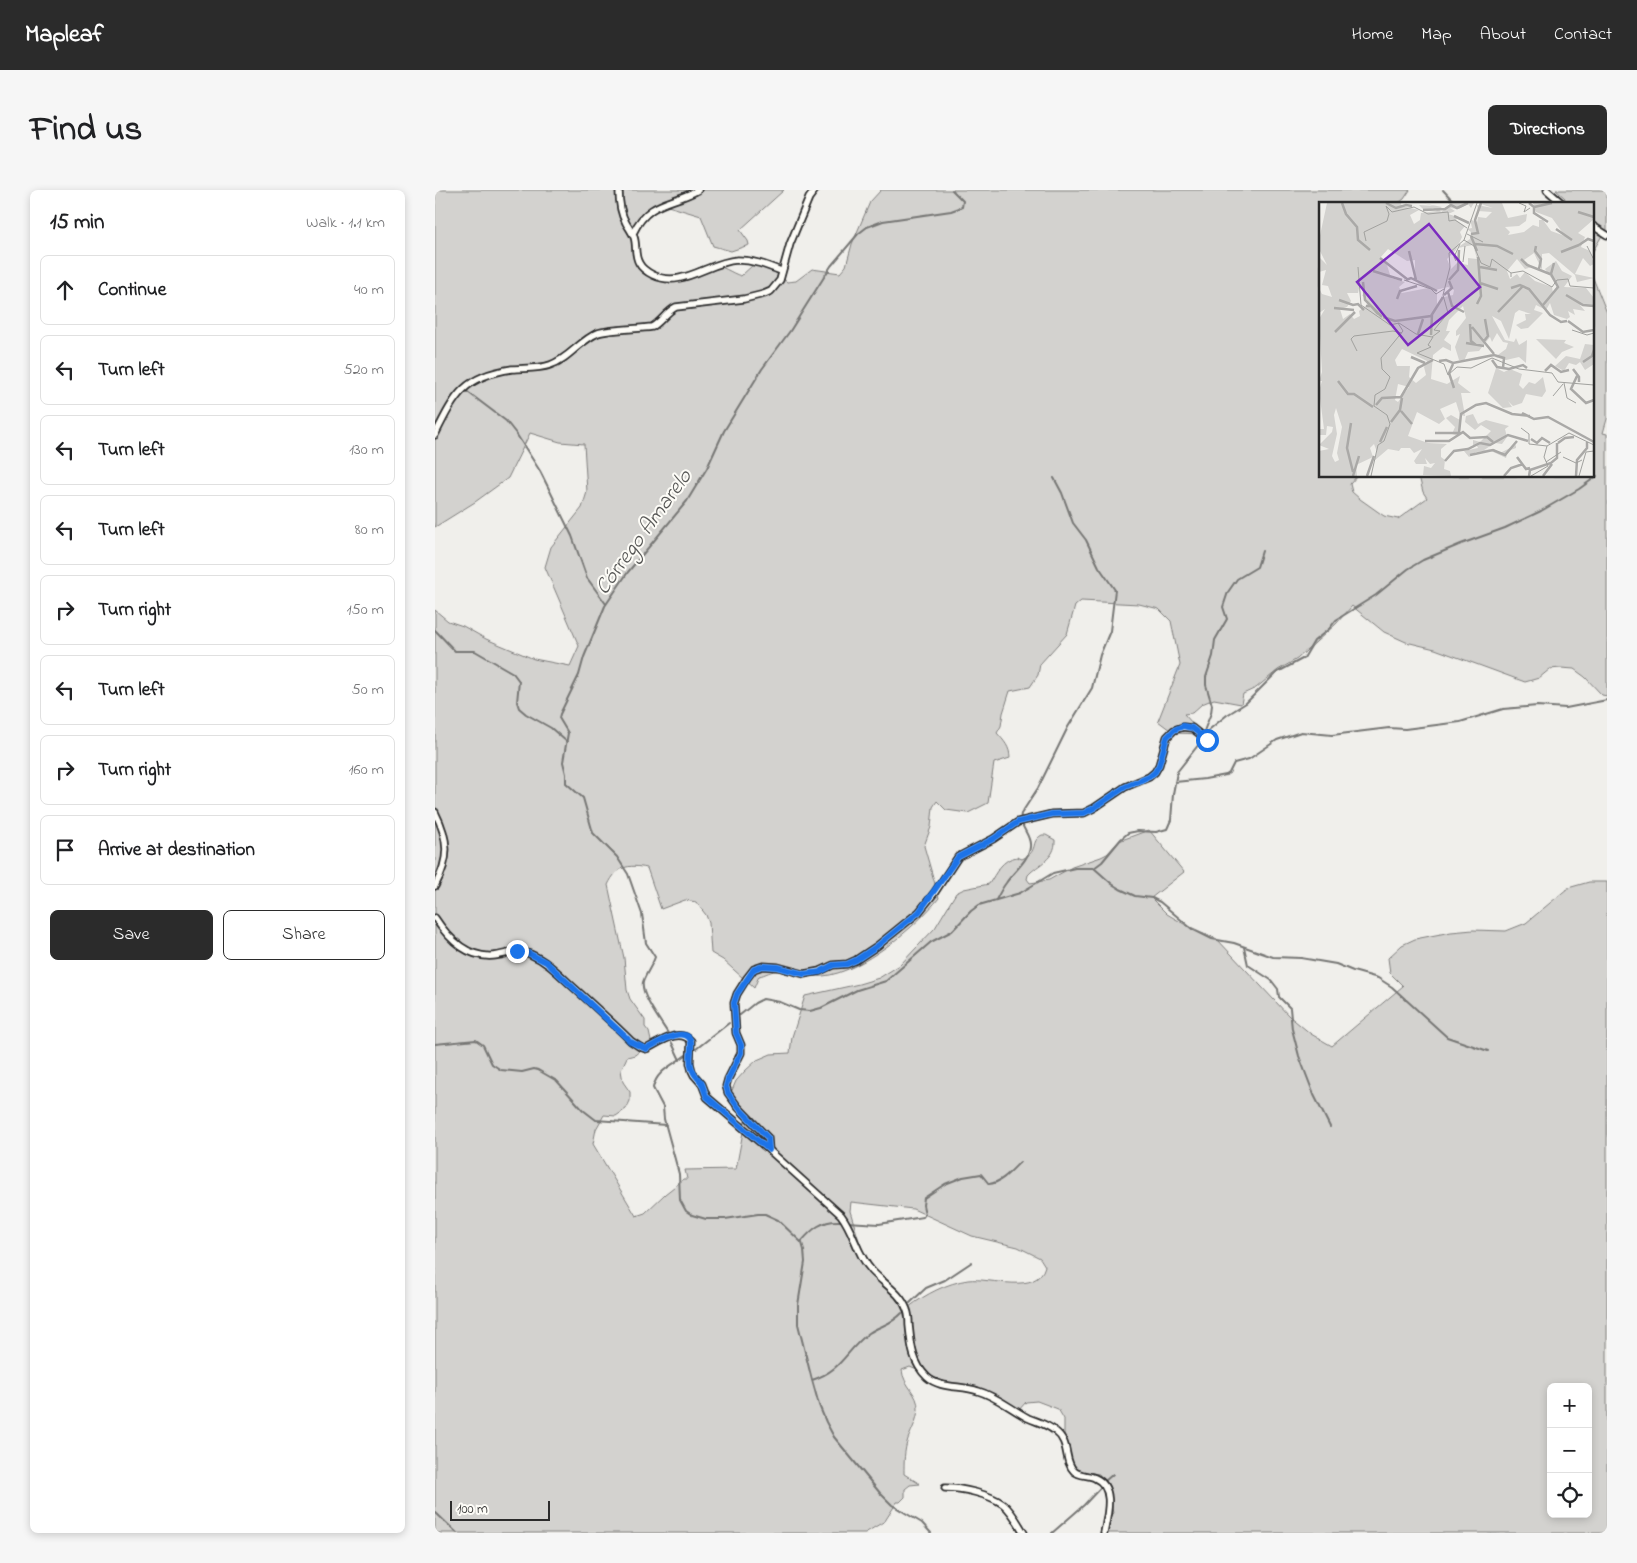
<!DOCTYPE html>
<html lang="en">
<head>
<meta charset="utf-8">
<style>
	body { margin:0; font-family:"Indie Flower",sans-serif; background:#f6f6f6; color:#202124 }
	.controls { position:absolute; right:15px; bottom:15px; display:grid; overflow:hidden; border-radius:8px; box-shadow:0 2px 8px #0003 }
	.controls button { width:45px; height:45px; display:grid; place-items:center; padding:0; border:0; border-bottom:1px solid #e0e0e0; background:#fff; color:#202124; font:25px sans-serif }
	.scale { position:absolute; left:15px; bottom:12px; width:100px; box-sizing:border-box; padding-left:5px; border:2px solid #2b2b2b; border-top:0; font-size:14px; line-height:18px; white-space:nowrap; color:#2b2b2b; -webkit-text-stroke:4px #fdfcf7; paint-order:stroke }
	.stop { position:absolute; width:15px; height:15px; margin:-11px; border:4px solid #1a73e8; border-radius:50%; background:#fff }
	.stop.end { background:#1a73e8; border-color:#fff; box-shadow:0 1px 5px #0008 }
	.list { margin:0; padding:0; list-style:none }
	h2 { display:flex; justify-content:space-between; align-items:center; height:65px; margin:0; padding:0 20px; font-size:21px }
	h2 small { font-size:16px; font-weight:400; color:#757577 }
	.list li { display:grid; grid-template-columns:32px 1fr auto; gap:15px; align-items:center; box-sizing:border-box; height:70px; margin:0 10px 10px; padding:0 10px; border:1px solid #e0e0e0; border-radius:8px }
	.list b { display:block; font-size:19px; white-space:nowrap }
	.list em { font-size:16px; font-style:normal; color:#757577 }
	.actions { display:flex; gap:10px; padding:15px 20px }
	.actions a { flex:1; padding:11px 0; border:1px solid #2b2b2b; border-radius:8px; text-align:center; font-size:18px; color:#2b2b2b }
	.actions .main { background:#2b2b2b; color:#fff }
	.icon { flex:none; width:28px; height:28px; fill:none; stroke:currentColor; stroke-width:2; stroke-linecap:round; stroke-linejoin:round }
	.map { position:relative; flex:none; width:1172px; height:1343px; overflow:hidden; border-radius:8px }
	header { display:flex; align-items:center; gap:30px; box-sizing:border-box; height:70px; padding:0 25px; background:#2b2b2b; color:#fff }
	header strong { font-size:24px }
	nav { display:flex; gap:28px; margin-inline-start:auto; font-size:18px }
	.intro { display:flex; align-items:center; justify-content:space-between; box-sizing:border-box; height:120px; padding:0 30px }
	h1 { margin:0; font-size:35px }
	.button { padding:12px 22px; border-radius:8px; background:#2b2b2b; color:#fff; font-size:18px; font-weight:700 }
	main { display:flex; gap:30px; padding:0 30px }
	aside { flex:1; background:#fff; border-radius:8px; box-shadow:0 2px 8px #0003 }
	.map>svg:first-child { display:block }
	.green { fill:#d3d2cf; stroke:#7f7e7d; fill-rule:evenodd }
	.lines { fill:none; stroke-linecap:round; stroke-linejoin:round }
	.stream { stroke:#777775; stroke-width:2 }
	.minor-casing { stroke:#2b2b2b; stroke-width:9 }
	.minor { stroke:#fdfcf7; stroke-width:5.5 }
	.route { stroke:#1a73e8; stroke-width:6 }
	.labels { text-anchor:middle; stroke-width:4; stroke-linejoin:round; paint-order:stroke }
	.water-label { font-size:22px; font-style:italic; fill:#575756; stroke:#fdfcf7 }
	.inset-river { fill:none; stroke:#aaa9a7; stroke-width:2.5 }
	.inset-road { fill:none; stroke:#a1a19e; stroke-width:1 }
	.view { fill:#7b2cbf; fill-opacity:0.15; stroke:#7b2cbf; stroke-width:2.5 }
	.inset-edge { fill:none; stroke:#2b2b2b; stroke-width:2.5 }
</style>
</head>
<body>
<header>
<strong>Mapleaf</strong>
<nav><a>Home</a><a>Map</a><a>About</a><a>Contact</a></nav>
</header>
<div class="intro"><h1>Find us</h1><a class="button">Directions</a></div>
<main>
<aside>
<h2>15 min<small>Walk · 1.1 km</small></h2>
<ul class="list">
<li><svg class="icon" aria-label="ahead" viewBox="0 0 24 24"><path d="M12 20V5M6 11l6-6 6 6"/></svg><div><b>Continue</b></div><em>40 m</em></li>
<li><svg class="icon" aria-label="left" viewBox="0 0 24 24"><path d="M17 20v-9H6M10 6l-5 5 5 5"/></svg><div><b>Turn left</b></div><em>520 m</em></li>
<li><svg class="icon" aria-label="left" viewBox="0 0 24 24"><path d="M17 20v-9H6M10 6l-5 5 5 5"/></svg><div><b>Turn left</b></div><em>130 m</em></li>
<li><svg class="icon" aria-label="left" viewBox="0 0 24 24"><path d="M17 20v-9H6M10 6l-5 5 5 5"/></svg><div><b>Turn left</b></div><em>80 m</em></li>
<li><svg class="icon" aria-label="right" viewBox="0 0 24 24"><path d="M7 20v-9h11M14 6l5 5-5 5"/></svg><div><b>Turn right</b></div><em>150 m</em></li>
<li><svg class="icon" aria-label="left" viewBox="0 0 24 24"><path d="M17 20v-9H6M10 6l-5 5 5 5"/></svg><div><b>Turn left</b></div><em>50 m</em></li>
<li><svg class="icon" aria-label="right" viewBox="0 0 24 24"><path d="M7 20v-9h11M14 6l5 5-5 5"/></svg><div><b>Turn right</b></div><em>160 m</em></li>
<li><svg class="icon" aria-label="arrive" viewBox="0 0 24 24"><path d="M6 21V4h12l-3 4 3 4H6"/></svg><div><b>Arrive at destination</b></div></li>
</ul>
<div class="actions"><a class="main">Save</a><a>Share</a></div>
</aside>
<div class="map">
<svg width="1172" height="1343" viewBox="0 0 1172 1343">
	<rect width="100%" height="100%" fill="#f0efeb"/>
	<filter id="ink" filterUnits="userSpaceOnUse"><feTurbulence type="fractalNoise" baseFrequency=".02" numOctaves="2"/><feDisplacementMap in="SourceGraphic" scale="10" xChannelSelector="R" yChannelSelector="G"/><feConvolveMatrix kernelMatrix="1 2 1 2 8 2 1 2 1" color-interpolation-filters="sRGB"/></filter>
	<g filter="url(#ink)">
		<g class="green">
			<path d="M0,0h349l-44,40 8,11 1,4 -18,6 -18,-5 -12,-30 -33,-10 -7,-1c-14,11 -26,22 -25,40 0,7 3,16 8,22 7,9 29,12 39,8 10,-3 19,-11 29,-10 10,0 19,8 29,11l13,-12 17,5 16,13 9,-1 16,-12 28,4 6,-7 6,-22 18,-42 11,-12h529l-6,9 -7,5h-76v272h36l-7,8 2,8 8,7 24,17 14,3 29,-21 -4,-6 -4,-16h174v-198l14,35v106l-4,14 4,1v262l-5,-1 -17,-18 -11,-8 -13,-1 -11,1 -11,9 -14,4 -90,-33 -29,-7 -22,-10 -32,-26 -16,18 -39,35 -19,11 -22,18 -13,6 -2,10 -27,-5 -12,5 -10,9 -8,1 18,20 -28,-1 -16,-12 22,-56 -9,-44 -12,-12 -20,-5 -58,-3 -6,5 -8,28 -27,30 -2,11 -8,12 -20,4 -7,22 -2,13 -4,7c7,8 13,14 13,25l-16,5 -6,40 -20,10 -22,-3 -9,-9 -4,6 -2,20 -7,19 15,52c-22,28 -78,75 -116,78 -11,1 -24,1 -34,-2 -4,0 -8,-3 -11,-3 -6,-1 -13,4 -19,5l-5,12 -31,-28 -12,-7 -2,-30 -3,-8 -10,-13 -11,-2 -24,9 -14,-41c-19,-4 -30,-2 -39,17l16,73 3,32 3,9 15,21v7l4,5 2,9 -16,14 -8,2 -6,13 2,12 7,10v9l-4,8 -10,7 -12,-1 -8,14 -3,15 43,72 9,-3 20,-19 19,-15h3l-2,-9 51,-1 10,-53 -13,-8 -3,-13 6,-14 9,-10 12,-11 14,-6 19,-1 2,-16 13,-41 54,-12 20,-6 21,-13 35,-37 21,-35 8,-4 25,-5c7,-11 13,-25 28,-27l5,2c18,-8 7,-17 20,-24h4l9,5c1,19 -17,24 -27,35l-1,4 3,4 19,-3 23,-13 29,-10 6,-3 12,-13 30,-11 35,42 -33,26 16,16 17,10 33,15 72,77 22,18 21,12 71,-60 -13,-13 -2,-15 14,-13 13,-6 36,-7 22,-2 33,1 20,-8 42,-35 21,-6h18v651h-507l2,-8 11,-12 -6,-28 -8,-11 -16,-2 -9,-3 -10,-36v-14l-6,-10 -21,-8 -11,1 -8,9 -57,-25 -18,-5 -33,-14 -8,3c1,15 17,24 16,39 -1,12 -6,20 -10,30 -4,12 -4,23 -4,35l16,10 -10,1 -5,4v8l-5,5h-3l-12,19 -20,12h-430v-923l13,11 15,5 23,13 48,20 36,7 9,-20 -34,-79 6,-20 31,-39 5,-16 -3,-48 -24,-2 -30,-9 -22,45 -33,24 -40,25zM416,1012l62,7 59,27 46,11 22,11 5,8c-8,30 -54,11 -77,14 -21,3 -42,14 -59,27l-30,-29 -15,-21 -14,-46zM1116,1197h37v127h-37z"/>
			<polygon points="1121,0 1172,0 1172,41 1171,40 1169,42 1158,61 1158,14 1128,14 1130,8"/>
		</g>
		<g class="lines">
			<g class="stream">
				<polyline points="1008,0 1021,14"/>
				<polyline points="30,200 71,231 82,245 105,281 116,303 137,346 152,388 171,414"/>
				<polyline points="0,440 20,461 40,461 78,483 84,491 82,512 84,518 91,524 116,538 132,552"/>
				<polyline points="770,543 792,525 811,513 841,483 869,468 879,451 894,439 901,430 941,405 973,379 988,370 1026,354 1070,338 1106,321 1144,299 1162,286"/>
				<polyline points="740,592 770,589 791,585 794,583 799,573 814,569 842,550 866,542 897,545 954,538 970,539 1025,532 1068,519 1102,516 1131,518 1172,510"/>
				<polyline points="659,678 677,694 685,699 700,706 717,708 725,712 757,739 777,749 799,753 838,767 866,768 901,774 918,781 943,788 957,797 1012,847 1053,861"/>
				<path d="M561,710c3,-6 6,-12 10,-17 7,-11 23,-23 24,-36 2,-12 -12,-21 -9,-33l17,-26 30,-61 24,-39 8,-33 10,-24 5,-41 -16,-23 -13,-27 -13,-17 -11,-30 -8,-15"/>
				<polyline points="809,757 813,775 836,790 843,799 844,807 855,818 857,839 864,866 879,905 895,937"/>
				<polyline points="305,825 320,813 328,809 345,812 364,820 375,821 386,818 422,800 451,791 496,752 517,741 536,721 544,715 585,703 618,683 640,678 659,678 667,672 686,649 693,643 703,641 721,642 732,639 736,630 738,604 742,582 764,554 776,523 777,515 771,495 771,487 778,466 780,450 792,429 788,417 793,402 802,389 822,377 827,361"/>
				<path d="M234,845c-7,-12 -29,-40 -26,-53 3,-9 9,-16 12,-25l-9,-14 -4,-29 -14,-40 -11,-17 -24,-24 -10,-35 -17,-15v-9l-3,-12 5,-29 -9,-15 1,-4 19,-39 5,-18 21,-51 23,-34 59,-71 20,-33 17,-37 38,-62 28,-38 41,-65 27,-32 9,-7 16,-6 68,-10 11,-4 1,-6 -11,-11"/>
				<polyline points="237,853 245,870"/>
				<polyline points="0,854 41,850 48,855 57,874 66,880 87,882 99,879 103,880 122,891 148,920 161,930 231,935"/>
				<polyline points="261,859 294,833"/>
				<path d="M251,865c-13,10 -30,16 -33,33l10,19 1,12 15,55 1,26 6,11 6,4 14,4h19l33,-5h7l13,6 24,23 2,7 1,12 -7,43v19l14,56 7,25 7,17 8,15 46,56 12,12 30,18 9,10"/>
				<path d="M412,1032l32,2 44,-7 2,-3 -2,-9 1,-7 21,-14 18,-7 18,-3 8,10c12,-1 22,-13 31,-22"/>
				<path d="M366,1052c11,-13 21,-22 39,-21"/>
				<polyline points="475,1113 491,1098 510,1090 537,1072"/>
				<path d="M377,1190c31,-10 33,-29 57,-47 12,-8 22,-8 33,-20"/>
				<polyline points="670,1291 678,1284"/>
				<polyline points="0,1322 22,1343"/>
				<polyline points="617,1343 649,1315 665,1298"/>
			</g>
			<g class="minor-casing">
				<g id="minor">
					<path d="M184,0c0,11 2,24 7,33 3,5 6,9 8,14 3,8 0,18 5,26 3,6 8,9 14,12 29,14 55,-13 84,-15 16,0 29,5 44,11"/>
					<polyline points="1112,0 1128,14"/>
					<polyline points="1158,36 1172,45"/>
					<path d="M198,43c16,-33 38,-28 65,-43"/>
					<path d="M0,245c20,-40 29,-59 77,-66 12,-1 27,0 38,-4 19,-6 30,-25 48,-32 10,-4 40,-4 54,-6 9,-5 14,-15 24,-20l68,-8 20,-5 7,-3 9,-11 10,-36 19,-46 6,-8"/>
					<path d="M0,622c14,28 15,46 0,74"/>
					<path d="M0,728c13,20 32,40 58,38 13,-1 24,-8 37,-2 17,7 29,20 42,32 20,18 40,36 59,55l9,6 6,2c13,-6 33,-22 45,-8l-1,22 2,8 2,4 8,9 5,13 62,53 72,65c13,17 16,40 31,56 12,13 29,22 35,39 2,5 2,10 2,15 2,19 3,38 18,52 13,12 35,8 51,14 18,5 33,18 50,27 9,4 19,6 27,13 16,12 8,29 19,40 5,5 15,4 21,7 21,9 12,38 9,55"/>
					<polyline points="334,960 333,948 303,917 293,903 291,896 293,889 306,863 306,855 301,843 299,813 302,804 312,788 319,779 328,776 343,777 369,784 385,781 398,775 412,774 421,770 442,756 484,722 500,702 523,667 558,649 583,632 617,624 649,623 659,618 690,597 714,587 720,582 724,575 732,547 739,540 748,537 757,538 772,550"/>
					<path d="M510,1298c17,0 44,6 58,16 9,7 15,19 21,29"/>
				</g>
			</g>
			<use href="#minor" class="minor"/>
		</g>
	</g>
	<g class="lines" filter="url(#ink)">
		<path class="route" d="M82,761l11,2 18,9 85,80 15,7c10,-5 41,-25 45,-7 1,8 -2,16 0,24 2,8 5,10 10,16 3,5 3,10 6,15l62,53 -1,-12 -30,-31 -10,-14 -2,-7 2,-7 13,-26v-8l-5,-12 -2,-30 3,-9 17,-25 9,-3 15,1 26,7 16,-2 13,-7 14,-1 9,-4 21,-14 42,-34 39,-55 35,-18 25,-17 34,-8 32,-1 10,-5 31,-21 24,-10 6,-5 4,-7 8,-28 7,-7 9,-4 9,2 15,12"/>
	</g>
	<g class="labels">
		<g class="water-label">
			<text transform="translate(207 341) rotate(-54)" y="8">Córrego Amarelo</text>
		</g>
	</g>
	<g transform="translate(884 12)">
		<rect width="275" height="275" fill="#f0efeb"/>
		<path d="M8,1h74l1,3 17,4 -9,5 4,9 6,-4 1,-7 16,-2 -4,-3 -8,3 -6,-6 15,1 -12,-3 20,4 -3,2 2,3 9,-7 -2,-2h26l-3,5 -3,-4 -9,5 -9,-1 5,3 -7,3 10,3 -2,3 9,6 -5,6 2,5 -6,13 -9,9 4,10 6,-6 11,2v-7l9,1 -4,-14 -16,3 13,-9 1,-7 -4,-3 5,-1 -2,-9 7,4 1,-6 8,1 6,-6 -14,-1 -1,-6 16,3 -15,-5h24l6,15 19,-4 -1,7 -7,5 -14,1 5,5 -2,3 16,-3 9,-7 6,2v-7h4l8,11 14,5 -13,-18 -16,-6 -3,-9h61l-1,17 -15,13 7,4 -4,10 9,4 4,13 -4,2 -7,-8 -8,16 19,4 -17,4 -2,-7 -26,-22 -7,1v16l-8,-17 -10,7 8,7 -7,2 -8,-10 -10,12 3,8 7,-5 3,4 5,-6 10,9 17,6 1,6 4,-7 -12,-17 11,-8 6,10 10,5 -8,11 22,1 8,10v9l-14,-2 5,6 -12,-2 2,6 -7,-4 2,6 -3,2 -13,-4 -4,-12 -4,7 -10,-5 -2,5 9,3 -15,15 -7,1 -5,-4 10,-5 -1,-6h6l-12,-4 -4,3 -6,26 -8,-18 -9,-5 13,24 9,2 2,-4 3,7 8,-5 -1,23 -7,-6 -13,3 -11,-3 11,-8 2,-6 -5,-1 -6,-9 -5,9 -2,-5 -11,14 -11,1 -4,9 -5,-1 -4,-13 5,-13 -4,2v-5l10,-13 -3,-12 -14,14 -3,11h4l-6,9 7,5v6l-8,-4 -10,8 -2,24 16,5 13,-8 -2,7 13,10h-10l4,23 -5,-1 -4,-13 -16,7 5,10 -6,5 -22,-12 -9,24 20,7 19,1 -6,5v8l4,3 -1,9 6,2 1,5 -28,-1 1,-9 7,2 4,-5 -5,1 -5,-6 2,6h-11l-2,-3 8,-12 -8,4 -4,-5h-9l-2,3 -11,-2 -14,12 3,-9 -3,-8 -4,4 3,9 -17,8 1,11h-38v-25l10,-2 -10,-4 13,-13 1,-5 -6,-1 -1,9h-7v-6h5l-5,-38 3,-10h-3l3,-9 -3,-53 6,-10 -6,4v-25l3,6 10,3 -4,-11 -6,-1 4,-15 -7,2v-15l8,8 -8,-16v-9zM69,47l19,12 8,-1v16l-3,3 7,4 -3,1 19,6 13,-3 6,3 -1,5 -9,2 -7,9v-13l-9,-5 -26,5 -3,-6 6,-5 -14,-4 -4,-13 -7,-7zM41,82l8,9 -6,2 7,8 -10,8 1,5 -6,3 -4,-5 -7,5 -3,-10 7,-2 4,-6 -4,-8h11zM83,147l25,12 -3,6 2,8 -10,8 -7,-6 1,-11h-13l-2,-6zM79,182l11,3 -11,15 -3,-2zM17,206l6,19 -5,26 2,7 -4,2 -3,-6 5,-22 -3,-19zM217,137l30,1 -2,3 10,4 -12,5 -6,7zM266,142l9,1v19l-9,6 -5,-8 -4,3 -7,-2 -5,8 -9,-5 11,-10 14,3zM177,166l8,4 6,-3 12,5 -3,11 4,4 6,-7 6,2 8,-7 3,14 -4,6 -16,-3 -4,9 -9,3 -5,-5 4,6 -9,1 -15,-15zM154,212l5,10 8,-4 23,6 -4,3 2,8 -5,7 -7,-1 -11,7 10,-1 6,4 16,-8v3l-8,3 -2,7 -15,-7 -15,1 -7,5 -5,-6 14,-3 -2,-4 -3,4v-8l7,2 11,-11 -10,-6 -6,5 -10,-8 1,-6zM132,213l9,5 -1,16 -7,-2 3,-7 -9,-9z" fill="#d3d2cf" fill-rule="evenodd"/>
		<path class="inset-river" d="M23,1l4,11 11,13 1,13 12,10M67,1l10,5 10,-3 6,1M210,1l5,4v6l14,9M215,5l18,-4M104,8l22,-1 6,-4 6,3 11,-5M259,10l16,5M135,14l15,7M237,27l16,11M152,32l7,-1 -3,-13 6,-17M152,34l6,15M156,42l22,2 16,8M260,43l9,-6 6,2M217,44l-1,5 6,8 -2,10M90,49l7,29M242,50l18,-7M61,56l27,21M202,57l6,6 23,9M161,65l17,3M54,69l29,9M87,78l5,-2 26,13M130,78l9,-10 1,-20M44,80l2,18 17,17M161,81l18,6M192,86l9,-3 9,4 21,26 11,7 6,-1M129,90l4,14 12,6M125,93l8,-7 -3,-7M247,93l17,10 11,1M78,97l3,-8 17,-5M20,98l14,5 5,-1 6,6M158,102l4,-8 -3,-39M224,103l15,-18 -7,-13 3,-11M47,104h5l7,8M15,106l20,2M179,110l25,-26M64,115l12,4 36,-5 12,-19M249,119l15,11 11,-2M151,122l1,17 5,4M153,125l22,27M16,130l20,-20M99,132l5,-15M112,133l1,-20M165,139l4,-5 -3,-17M147,141l18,3M92,155l14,6M155,157l20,-4 10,3 -1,10M173,158l5,7 12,2 14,-4 4,3M120,159l7,-1 7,3 41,-8M264,160l9,-6 2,-6M134,162l-4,9 5,15M254,167l6,8v5M226,169l6,-6 10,7 8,-2M258,174l-6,13 15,14 8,-3M19,179l10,13h6l19,13M57,203l6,-7 19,-1 17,-29 15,-8M82,209l11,13M203,211l12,6 14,-2 46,25M72,220l9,-12 2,-12M32,221l-4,25 6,24M116,231h24l2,-19 15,-9 10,-2 26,11 18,2M212,237l6,4 5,-5 8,5M106,239h24l14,-9 7,6 17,-1 6,5M61,240l7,-15M239,241l7,-5 9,-1M151,253l23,-5 12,5 12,-14M198,255l9,12 4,-1M126,259l9,-10 14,-2 12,-6 10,2 18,-10 20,6M34,274l6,-20M48,274l7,-20M185,274l7,-8 12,-4M210,274l1,-6 21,-7 6,-5v-15M224,274l9,-12M257,274l1,-16 10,-12v-6"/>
		<path class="inset-road" d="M200,1l7,3 -2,6 6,-4M148,32l16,8M145,38l10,6 7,17 9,4 2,-8 19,14v4M145,38l13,-37M47,39l-2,-9 23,-11 2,-7 -3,-8 6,6 22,-5 14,7 20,-2 1,9 6,-1 12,8M268,44l7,14M137,59l-2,-4 6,-13M144,60l2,-16M39,65l3,38 29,20 9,-2 17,11 16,3 8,-6 -6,-1 14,-17 -5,-18 7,-28 -1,-14 15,-13M192,71l12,-2 29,16 5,-7 11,-1 2,7 24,2M85,78l27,9 5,5 8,-5M253,128l15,5 7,-2M114,135l-5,8 3,2 -14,6 27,11 4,11 9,-8 14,1 21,-10 27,11 33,4 6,9 36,3M38,149l-6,-12 3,-3 39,-5 9,2M245,181l3,15 9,5M234,194l10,-12M202,226l8,6v10l18,2M244,255l13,6 6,-3M227,260l15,-10M52,274l7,-31 6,-4 6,-17 -3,-9 -13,-9 1,-11 10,-6 5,-12 -8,-8 -1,-11 22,-27 -5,-8M212,274l17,-10 -4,-9 3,-11 22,-13 25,12M260,274l7,-24 8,-1"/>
		<path class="view" d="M110,22l51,63 -72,58 -51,-63z"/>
		<rect width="275" height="275" class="inset-edge"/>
	</g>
</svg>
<div class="controls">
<button>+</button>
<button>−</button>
<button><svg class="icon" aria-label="locate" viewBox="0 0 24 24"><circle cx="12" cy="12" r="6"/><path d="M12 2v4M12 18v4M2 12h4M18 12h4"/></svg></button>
</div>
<div class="scale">100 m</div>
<div class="stop" style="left:772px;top:550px"></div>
<div class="stop end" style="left:82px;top:761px"></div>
</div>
</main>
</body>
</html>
